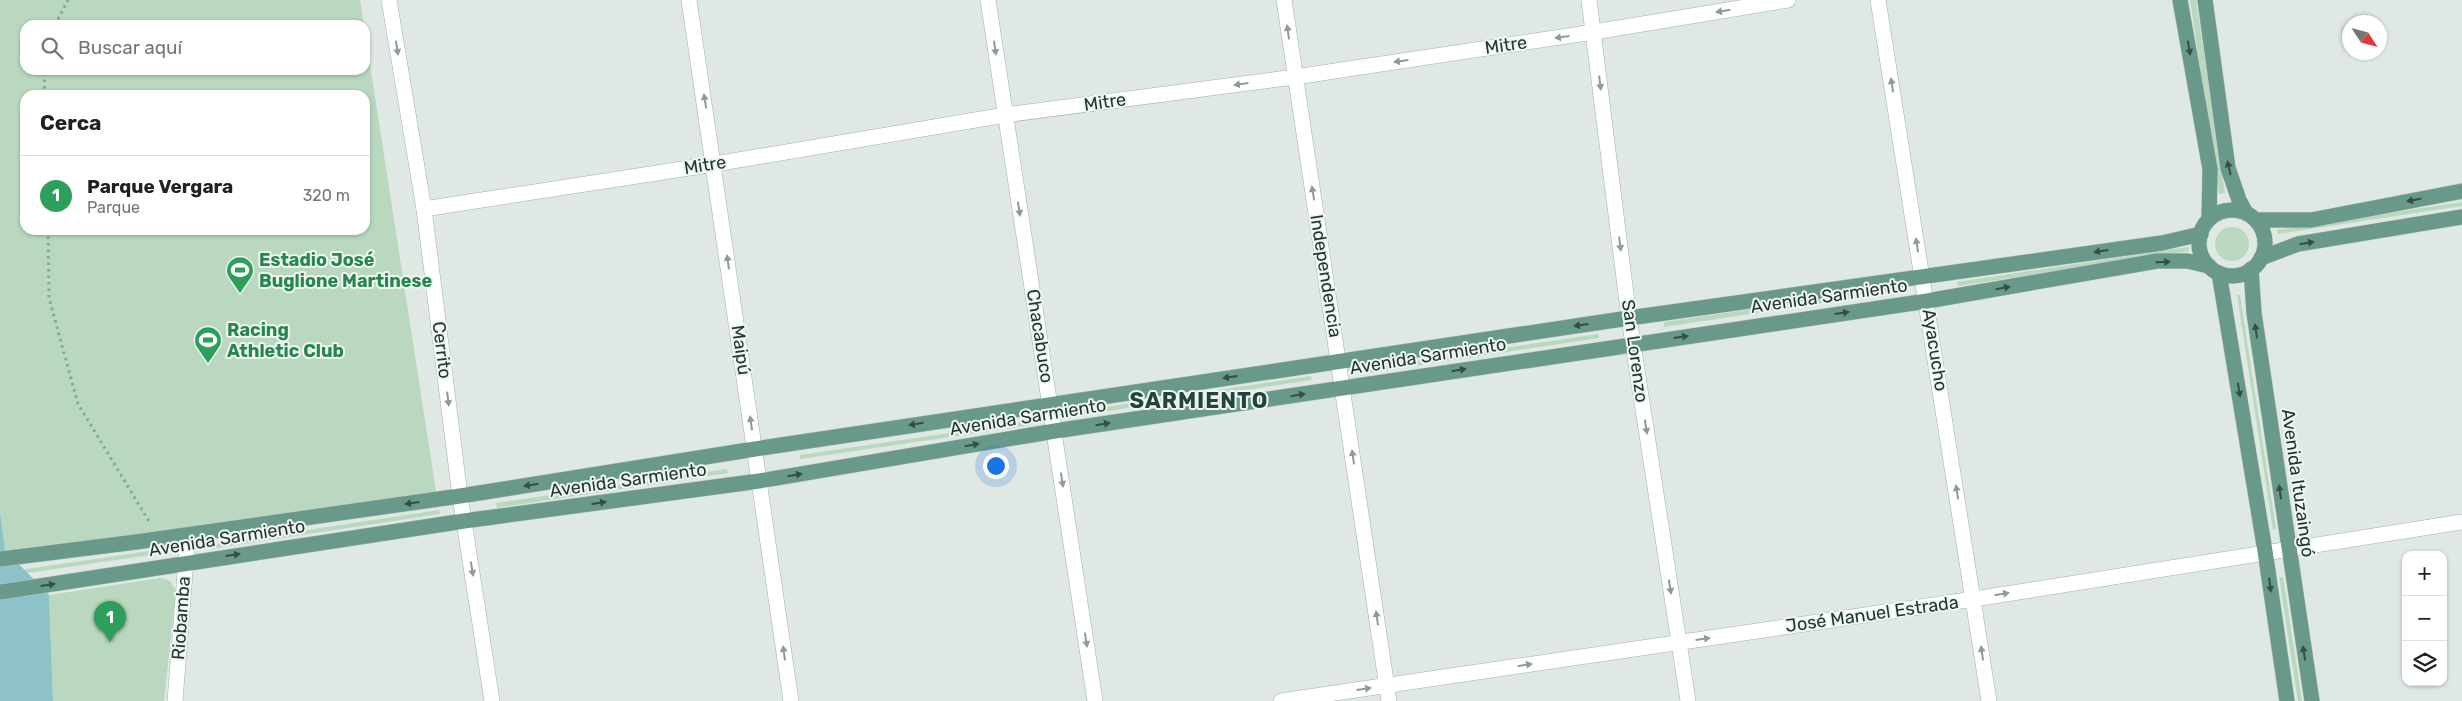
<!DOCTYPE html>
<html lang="es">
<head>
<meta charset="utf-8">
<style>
	body { margin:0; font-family:Rubik,sans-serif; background:#f6f6f6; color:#202124 }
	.controls { position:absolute; right:15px; bottom:15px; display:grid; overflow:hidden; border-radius:10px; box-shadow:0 1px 4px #0004 }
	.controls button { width:45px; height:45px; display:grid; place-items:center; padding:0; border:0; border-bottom:1px solid #e0e0e0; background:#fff; color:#202124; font:25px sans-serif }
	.compass { position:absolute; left:2342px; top:15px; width:45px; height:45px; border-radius:50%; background:#fff; box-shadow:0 1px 4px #0004; rotate:126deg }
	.you { position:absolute; left:995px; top:465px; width:18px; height:18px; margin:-12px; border:4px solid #fff; border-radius:50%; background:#1a73e8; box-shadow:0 0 0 8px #1a73e833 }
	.badge { display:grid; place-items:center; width:32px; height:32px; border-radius:50%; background:#2563eb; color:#fff; font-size:16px; font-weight:700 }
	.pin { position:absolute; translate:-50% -41px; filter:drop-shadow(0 1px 2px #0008) }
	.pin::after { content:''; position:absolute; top:26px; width:18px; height:15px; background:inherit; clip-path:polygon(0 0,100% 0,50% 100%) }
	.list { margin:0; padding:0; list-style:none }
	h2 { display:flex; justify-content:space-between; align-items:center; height:65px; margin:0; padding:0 20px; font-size:21px }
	h2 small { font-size:16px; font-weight:400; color:#757577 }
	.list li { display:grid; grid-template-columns:32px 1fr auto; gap:15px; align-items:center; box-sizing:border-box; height:80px; padding:0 20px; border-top:1px solid #e0e0e0 }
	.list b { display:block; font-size:19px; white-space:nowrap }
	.list p { margin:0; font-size:16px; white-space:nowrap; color:#757577 }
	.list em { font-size:16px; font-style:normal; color:#757577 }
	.icon { flex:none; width:28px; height:28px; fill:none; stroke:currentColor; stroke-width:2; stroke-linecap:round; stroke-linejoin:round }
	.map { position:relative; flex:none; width:2462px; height:701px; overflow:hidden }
	.search { position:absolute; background:#fff; box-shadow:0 1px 4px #0004; left:20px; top:20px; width:350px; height:55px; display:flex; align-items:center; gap:12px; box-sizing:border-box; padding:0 18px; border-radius:15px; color:#757577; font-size:19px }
	.panel { position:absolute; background:#fff; box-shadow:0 1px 4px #0004; left:20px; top:90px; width:350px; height:145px; border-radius:15px }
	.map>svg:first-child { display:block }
	.green { fill:#bad8c0; fill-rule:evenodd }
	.water { fill:#8cc2c8 }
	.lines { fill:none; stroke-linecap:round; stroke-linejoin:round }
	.minor-casing { stroke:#a3afaa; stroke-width:16 }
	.major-casing { stroke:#bdc3c1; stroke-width:16 }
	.path { stroke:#82a99a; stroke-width:3; stroke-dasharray:2.5 4; stroke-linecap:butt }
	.minor { stroke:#fff; stroke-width:15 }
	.major { stroke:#68998a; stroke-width:15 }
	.oneway { fill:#909a98 }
	.oneway2 { fill:#344f46 }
	.labels { text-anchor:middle; stroke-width:4; stroke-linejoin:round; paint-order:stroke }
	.street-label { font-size:18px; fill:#223630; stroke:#eff5f2 }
	.leisure-label { font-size:18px; font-weight:bold; fill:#27864d; stroke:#eff5f2; text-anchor:start }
	.district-label { font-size:22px; font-weight:bold; letter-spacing:1px; fill:#20463b; stroke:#eff5f2 }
</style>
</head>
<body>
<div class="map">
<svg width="2462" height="701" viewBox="0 0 2462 701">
	<rect width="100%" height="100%" fill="#dfe8e3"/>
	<g class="green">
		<path d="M0,0h360l4,25h-339v45h340v-38l72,466 -432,52 -5,-38zM25,95h340v135h-340z"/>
		<polygon points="2190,0 2196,0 2225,193 2219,194"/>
		<polygon points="2462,202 2462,206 2278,234 2277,230"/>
		<circle cx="2232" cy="244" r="17"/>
		<polygon points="2188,247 2189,251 1958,286 1957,282"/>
		<polygon points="1895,288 1895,292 1664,327 1664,322"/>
		<polygon points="2237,295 2240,295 2276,529 2273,530"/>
		<polygon points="1598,334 1599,338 1368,373 1368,368"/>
		<polygon points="1311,376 1312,380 1081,415 1080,411"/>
		<polygon points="1031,421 1031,425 800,459 800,455"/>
		<polygon points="727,469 728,473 497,508 496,503"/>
		<polygon points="439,510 440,514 209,549 208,545"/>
		<polygon points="163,549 164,553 0,577 0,573"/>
		<polygon points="2279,577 2283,577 2302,701 2298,701"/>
		<polygon points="161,578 170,581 176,591 164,701 53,701 49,595"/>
	</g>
	<polygon class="water" points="0,512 5,550 49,595 53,701 0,701"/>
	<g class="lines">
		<g class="minor-casing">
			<g id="minor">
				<polyline points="389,0 424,209 460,496 492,701"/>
				<polyline points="689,0 791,701"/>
				<polyline points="988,0 1095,701"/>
				<polyline points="1284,0 1389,701"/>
				<polyline points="1589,0 1629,318 1688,701"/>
				<polyline points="1878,0 1989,701"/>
				<polyline points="424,209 715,164 1005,115 1295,77 1594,32 1788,0"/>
				<polyline points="175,701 188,535"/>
				<polyline points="1281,701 1974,599 2462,522"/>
			</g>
		</g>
		<g class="major-casing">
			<g id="major">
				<polyline points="2180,0 2210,169 2209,219"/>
				<polyline points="2205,0 2228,168 2239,200 2246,213"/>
				<circle cx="2232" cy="243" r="33"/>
				<polyline points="2256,220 2311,220 2462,191"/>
				<polyline points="2261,258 2298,244 2462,217"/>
				<polyline points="2251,269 2254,313 2312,701"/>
				<polyline points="2219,273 2265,551 2287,701"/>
				<polyline points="0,559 136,542 460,496 755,449 1629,318 2162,243 2201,234"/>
				<polyline points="0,592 464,521 759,481 1055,431 1927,301 2157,261 2187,261 2209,266"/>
			</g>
		</g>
		<g class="path">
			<polyline points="55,25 68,0"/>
			<polyline points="44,95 45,70"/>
			<polyline points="48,230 49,298 78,404 150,523"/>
		</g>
		<use href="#minor" class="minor"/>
		<use href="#major" class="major"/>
	</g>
	<defs><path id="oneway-solid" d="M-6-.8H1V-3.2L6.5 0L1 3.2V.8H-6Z" transform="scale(1.25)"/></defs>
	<g class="oneway">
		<use href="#oneway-solid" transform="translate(1723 11) rotate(171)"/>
		<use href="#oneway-solid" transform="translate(1288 32) rotate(-98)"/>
		<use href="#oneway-solid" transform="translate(1562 37) rotate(172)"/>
		<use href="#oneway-solid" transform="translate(397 48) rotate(81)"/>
		<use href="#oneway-solid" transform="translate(995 48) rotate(82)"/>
		<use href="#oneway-solid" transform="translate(1401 61) rotate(172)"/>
		<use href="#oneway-solid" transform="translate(1600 83) rotate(83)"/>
		<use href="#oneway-solid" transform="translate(1241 84) rotate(172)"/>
		<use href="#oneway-solid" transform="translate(1892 85) rotate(-99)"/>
		<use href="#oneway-solid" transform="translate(705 101) rotate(-99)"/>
		<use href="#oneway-solid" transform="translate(1313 193) rotate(-99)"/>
		<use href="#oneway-solid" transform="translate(1019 209) rotate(81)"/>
		<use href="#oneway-solid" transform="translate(1620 244) rotate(83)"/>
		<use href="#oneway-solid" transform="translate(1917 245) rotate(-99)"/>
		<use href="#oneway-solid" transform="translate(728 262) rotate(-98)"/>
		<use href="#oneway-solid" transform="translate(448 399) rotate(83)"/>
		<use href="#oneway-solid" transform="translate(751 423) rotate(-98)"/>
		<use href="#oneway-solid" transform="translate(1646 427) rotate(81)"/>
		<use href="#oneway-solid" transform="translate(1353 457) rotate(-98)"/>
		<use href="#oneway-solid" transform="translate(1062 480) rotate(81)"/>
		<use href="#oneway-solid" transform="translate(1957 492) rotate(-99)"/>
		<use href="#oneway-solid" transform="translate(472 569) rotate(81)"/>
		<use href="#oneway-solid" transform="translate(1670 587) rotate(81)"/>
		<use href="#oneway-solid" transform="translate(2002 594) rotate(-9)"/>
		<use href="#oneway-solid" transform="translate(1377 618) rotate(-98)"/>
		<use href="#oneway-solid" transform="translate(1703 639) rotate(-8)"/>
		<use href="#oneway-solid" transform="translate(1086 640) rotate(81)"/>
		<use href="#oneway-solid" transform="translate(784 653) rotate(-98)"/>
		<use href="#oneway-solid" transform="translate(1982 653) rotate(-98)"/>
		<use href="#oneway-solid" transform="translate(1525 665) rotate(-9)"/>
		<use href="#oneway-solid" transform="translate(1364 689) rotate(-8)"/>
	</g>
	<g class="oneway2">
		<use href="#oneway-solid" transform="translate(2189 48) rotate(80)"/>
		<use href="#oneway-solid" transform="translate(2229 168) rotate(-103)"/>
		<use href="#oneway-solid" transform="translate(2414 200) rotate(169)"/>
		<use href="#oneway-solid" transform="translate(2307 243) rotate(-10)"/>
		<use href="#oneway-solid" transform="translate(2101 251) rotate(172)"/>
		<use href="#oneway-solid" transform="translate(2163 262) rotate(-1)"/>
		<use href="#oneway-solid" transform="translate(2003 288) rotate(-10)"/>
		<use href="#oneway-solid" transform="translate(1842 313) rotate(-8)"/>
		<use href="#oneway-solid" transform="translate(1581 325) rotate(172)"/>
		<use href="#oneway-solid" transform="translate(2256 331) rotate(-98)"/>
		<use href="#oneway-solid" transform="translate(1681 337) rotate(-8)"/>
		<use href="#oneway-solid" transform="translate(1459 370) rotate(-9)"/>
		<use href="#oneway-solid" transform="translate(1230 377) rotate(172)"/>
		<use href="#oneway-solid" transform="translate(2239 390) rotate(81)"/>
		<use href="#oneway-solid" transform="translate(1298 395) rotate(-9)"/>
		<use href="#oneway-solid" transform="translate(916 424) rotate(171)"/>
		<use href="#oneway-solid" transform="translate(1103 424) rotate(-9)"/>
		<use href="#oneway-solid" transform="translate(972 445) rotate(-10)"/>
		<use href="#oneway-solid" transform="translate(795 475) rotate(-10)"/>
		<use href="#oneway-solid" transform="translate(531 485) rotate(171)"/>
		<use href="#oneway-solid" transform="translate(2280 492) rotate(-98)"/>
		<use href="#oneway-solid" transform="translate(412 503) rotate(172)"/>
		<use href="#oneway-solid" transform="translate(599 503) rotate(-8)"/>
		<use href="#oneway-solid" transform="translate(233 555) rotate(-8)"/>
		<use href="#oneway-solid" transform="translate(48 585) rotate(-8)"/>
		<use href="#oneway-solid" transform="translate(2270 585) rotate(82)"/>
		<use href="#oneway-solid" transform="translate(2304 653) rotate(-99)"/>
	</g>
	<defs>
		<g id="stadium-pin" transform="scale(1.4375)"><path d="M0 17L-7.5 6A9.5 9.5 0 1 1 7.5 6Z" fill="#2e9e5b" stroke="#eff5f2"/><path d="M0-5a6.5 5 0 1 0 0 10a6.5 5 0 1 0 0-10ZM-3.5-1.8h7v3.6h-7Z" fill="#fff"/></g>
	</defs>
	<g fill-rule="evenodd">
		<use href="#stadium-pin" x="240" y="270"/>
		<use href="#stadium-pin" x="208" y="340"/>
	</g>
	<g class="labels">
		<g class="street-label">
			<text transform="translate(1506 45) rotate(-8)" y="6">Mitre</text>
			<text transform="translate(1105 102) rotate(-8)" y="6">Mitre</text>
			<text transform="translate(705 165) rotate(-9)" y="6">Mitre</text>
			<text transform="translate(1326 276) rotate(81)" y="6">Independencia</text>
			<text transform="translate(1829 296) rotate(-8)" y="6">Avenida Sarmiento</text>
			<text transform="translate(1040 336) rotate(81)" y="6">Chacabuco</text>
			<text transform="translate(442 350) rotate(83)" y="6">Cerrito</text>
			<text transform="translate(741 350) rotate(82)" y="6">Maipú</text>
			<text transform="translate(1935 350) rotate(81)" y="6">Ayacucho</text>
			<text transform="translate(1635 351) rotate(82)" y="6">San Lorenzo</text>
			<text transform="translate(1428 356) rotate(-9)" y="6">Avenida Sarmiento</text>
			<text transform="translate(1028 417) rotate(-9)" y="6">Avenida Sarmiento</text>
			<text transform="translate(628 480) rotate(-8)" y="6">Avenida Sarmiento</text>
			<text transform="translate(2298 483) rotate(82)" y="6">Avenida Ituzaingó</text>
			<text transform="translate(227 538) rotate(-9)" y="6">Avenida Sarmiento</text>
			<text transform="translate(1872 614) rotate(-8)" y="6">José Manuel Estrada</text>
			<text transform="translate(181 618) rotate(-86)" y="6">Riobamba</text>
		</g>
		<g class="leisure-label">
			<text x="259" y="266">Estadio José<tspan x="259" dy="21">Buglione Martinese</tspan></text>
			<text x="227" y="336">Racing<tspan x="227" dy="21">Athletic Club</tspan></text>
		</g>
		<g class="district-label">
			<text x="1199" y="408">SARMIENTO</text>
		</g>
	</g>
</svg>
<div class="controls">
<button>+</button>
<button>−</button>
<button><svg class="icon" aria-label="layers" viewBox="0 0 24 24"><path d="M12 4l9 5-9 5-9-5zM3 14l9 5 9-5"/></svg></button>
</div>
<svg class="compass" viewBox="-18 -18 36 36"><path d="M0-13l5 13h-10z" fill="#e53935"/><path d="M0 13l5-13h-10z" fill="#757577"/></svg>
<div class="you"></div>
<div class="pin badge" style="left:110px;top:642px;background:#2e9e5b">1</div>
<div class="search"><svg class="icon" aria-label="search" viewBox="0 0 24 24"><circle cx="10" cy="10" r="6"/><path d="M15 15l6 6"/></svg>Buscar aquí</div>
<section class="panel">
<h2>Cerca<small></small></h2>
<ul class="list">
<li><span class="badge" style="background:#2e9e5b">1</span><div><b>Parque Vergara</b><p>Parque</p></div><em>320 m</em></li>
</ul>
</section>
</div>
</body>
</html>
